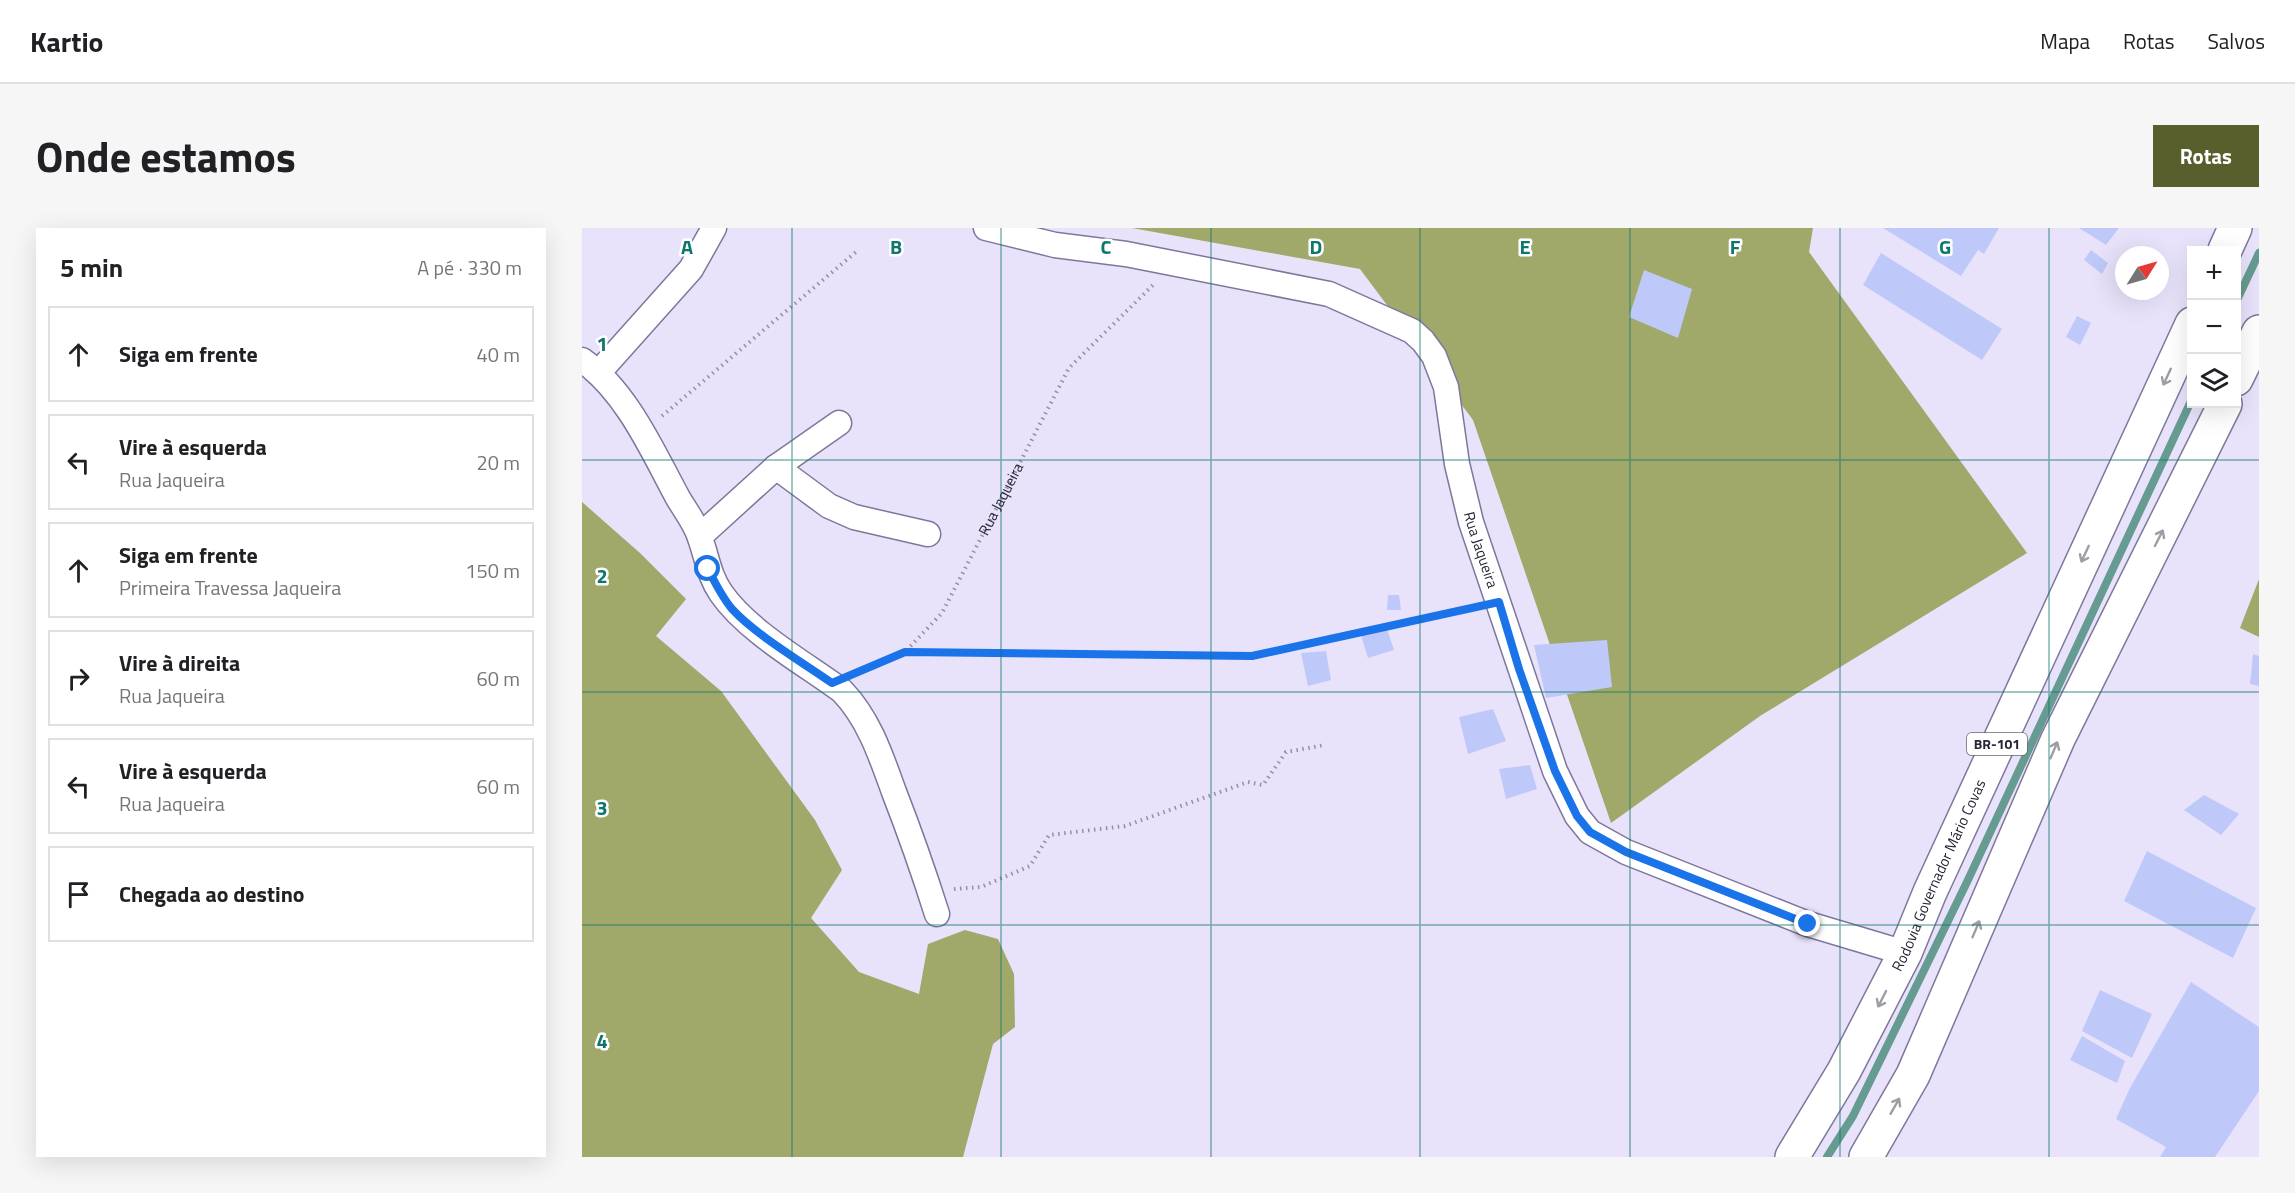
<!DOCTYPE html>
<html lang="pt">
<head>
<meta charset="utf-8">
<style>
	body { margin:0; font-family:"Titillium Web",sans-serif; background:#f6f6f6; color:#202124 }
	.controls { position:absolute; right:18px; top:18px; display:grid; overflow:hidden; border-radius:0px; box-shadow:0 6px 24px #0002 }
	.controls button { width:54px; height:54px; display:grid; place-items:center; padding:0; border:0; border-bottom:2px solid #e0e0e0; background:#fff; color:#202124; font:30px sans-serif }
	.compass { position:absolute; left:1533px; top:18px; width:54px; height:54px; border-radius:50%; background:#fff; box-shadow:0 6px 24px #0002; rotate:53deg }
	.stop { position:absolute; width:18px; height:18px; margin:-14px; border:4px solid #1a73e8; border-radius:50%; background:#fff }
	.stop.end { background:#1a73e8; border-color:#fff; box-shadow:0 2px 6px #0008 }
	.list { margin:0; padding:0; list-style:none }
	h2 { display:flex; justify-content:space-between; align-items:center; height:78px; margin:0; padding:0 24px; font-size:26px }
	h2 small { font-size:20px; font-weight:400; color:#757577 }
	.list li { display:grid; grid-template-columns:39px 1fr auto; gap:18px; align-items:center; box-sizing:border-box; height:96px; margin:0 12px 12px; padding:0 12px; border:2px solid #e0e0e0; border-radius:0px }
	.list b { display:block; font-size:22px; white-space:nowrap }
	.list p { margin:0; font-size:20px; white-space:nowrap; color:#757577 }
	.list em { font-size:20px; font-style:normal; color:#757577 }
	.icon { flex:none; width:33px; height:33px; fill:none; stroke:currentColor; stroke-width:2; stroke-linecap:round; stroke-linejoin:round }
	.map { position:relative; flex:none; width:1677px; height:929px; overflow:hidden; border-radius:0px }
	header { display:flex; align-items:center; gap:36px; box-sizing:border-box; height:84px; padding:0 30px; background:#fff; border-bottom:2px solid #e0e0e0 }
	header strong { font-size:28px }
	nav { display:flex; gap:33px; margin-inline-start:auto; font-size:21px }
	.intro { display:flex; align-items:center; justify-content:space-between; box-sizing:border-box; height:144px; padding:0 36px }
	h1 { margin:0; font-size:42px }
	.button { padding:15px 27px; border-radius:0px; background:#585e2c; color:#fff; font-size:21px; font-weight:700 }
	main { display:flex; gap:36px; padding:0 36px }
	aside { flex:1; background:#fff; border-radius:0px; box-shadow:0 6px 24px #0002 }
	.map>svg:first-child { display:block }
	.forest { fill:#a0a86a }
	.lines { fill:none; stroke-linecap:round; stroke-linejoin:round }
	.stream { stroke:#669b91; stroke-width:8 }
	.building { fill:#bec9f9 }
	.minor-casing { stroke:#7f779b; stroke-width:27 }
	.trunk-casing { stroke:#7f779b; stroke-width:36 }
	.path { stroke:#9490a4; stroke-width:4; stroke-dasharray:1.5 4.5; stroke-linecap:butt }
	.minor { stroke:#fff; stroke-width:24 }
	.trunk { stroke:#fff; stroke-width:33 }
	.oneway { stroke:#9e9da4 }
	.route { stroke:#1a73e8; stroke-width:8 }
	.grid { fill:none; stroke:#0f766e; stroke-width:1.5; stroke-opacity:0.55 }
	.labels { text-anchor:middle; stroke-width:5; stroke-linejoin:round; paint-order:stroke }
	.shield { fill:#fff; stroke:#686671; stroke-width:1.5 }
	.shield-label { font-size:14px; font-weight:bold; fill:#282534 }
	.street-label { font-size:15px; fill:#282534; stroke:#fff }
	.grid-label { font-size:20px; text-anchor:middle; font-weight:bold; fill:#0f766e; stroke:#fff; stroke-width:5; stroke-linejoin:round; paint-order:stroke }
</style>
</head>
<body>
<header>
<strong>Kartio</strong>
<nav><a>Mapa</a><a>Rotas</a><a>Salvos</a></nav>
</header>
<div class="intro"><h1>Onde estamos</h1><a class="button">Rotas</a></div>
<main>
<aside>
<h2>5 min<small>A pé · 330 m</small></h2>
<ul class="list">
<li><svg class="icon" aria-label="ahead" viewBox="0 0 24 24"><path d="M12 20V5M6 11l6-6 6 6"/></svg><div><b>Siga em frente</b></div><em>40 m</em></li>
<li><svg class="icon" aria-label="left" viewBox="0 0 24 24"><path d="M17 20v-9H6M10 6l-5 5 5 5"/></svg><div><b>Vire à esquerda</b><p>Rua Jaqueira</p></div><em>20 m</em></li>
<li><svg class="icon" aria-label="ahead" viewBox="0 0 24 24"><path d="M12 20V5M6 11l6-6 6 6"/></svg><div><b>Siga em frente</b><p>Primeira Travessa Jaqueira</p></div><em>150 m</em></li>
<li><svg class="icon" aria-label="right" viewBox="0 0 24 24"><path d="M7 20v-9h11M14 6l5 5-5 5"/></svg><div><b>Vire à direita</b><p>Rua Jaqueira</p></div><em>60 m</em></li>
<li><svg class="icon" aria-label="left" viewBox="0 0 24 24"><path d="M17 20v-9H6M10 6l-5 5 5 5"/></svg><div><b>Vire à esquerda</b><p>Rua Jaqueira</p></div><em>60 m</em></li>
<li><svg class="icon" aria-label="arrive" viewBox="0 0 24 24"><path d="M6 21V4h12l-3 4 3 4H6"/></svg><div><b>Chegada ao destino</b></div></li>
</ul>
</aside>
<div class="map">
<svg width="1677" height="929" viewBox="0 0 1677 929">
	<rect width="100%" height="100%" fill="#e8e3fb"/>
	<g class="forest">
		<polygon points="550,0 1231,0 1227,24 1445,325 1178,488 1029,595 891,192 778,41"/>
		<polygon points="0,274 58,325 104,371 74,408 139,463 233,592 260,642 229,690 277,744 337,766 346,716 383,702 416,711 432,746 433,799 411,816 381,929 0,929"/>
		<polygon points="1677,351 1677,409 1658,400"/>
	</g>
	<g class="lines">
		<g class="stream">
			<polyline points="1654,74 1677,25"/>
			<polyline points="1245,929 1271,888 1385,654 1610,171"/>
		</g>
	</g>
	<g class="building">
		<polygon points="1301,0 1417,0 1402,26 1396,22 1379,48"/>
		<polygon points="1497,0 1537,0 1524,17"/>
		<polygon points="1509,22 1526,35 1520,46 1502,32"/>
		<polygon points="1299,25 1420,101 1400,132 1281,57"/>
		<polygon points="1062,42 1110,61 1096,110 1047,89"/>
		<polygon points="1495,88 1509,95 1498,117 1484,109"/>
		<polygon points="806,367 817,367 819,382 805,382"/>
		<polygon points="805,401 812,422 786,430 778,404"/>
		<polygon points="1025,412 1030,459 964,470 952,417"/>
		<polygon points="744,423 749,452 726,458 719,425"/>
		<polygon points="1671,426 1677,428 1677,458 1668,456"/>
		<polygon points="911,481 924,513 886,526 877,489"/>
		<polygon points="948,537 955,561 924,571 917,541"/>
		<polygon points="1622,567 1657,586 1639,607 1602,582"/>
		<polygon points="1565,623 1674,680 1651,730 1542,673"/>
		<polygon points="1609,754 1677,799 1677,863 1633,929 1578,929 1584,919 1534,891 1548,860"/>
		<polygon points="1518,762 1570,786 1550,830 1500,803"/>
		<polygon points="1500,808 1543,833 1535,855 1488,832"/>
	</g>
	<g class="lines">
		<g class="minor-casing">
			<g id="minor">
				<path id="s2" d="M404,0l69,17 71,9 203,40 83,37 11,10 11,15 12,31 11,77 14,58 84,249 22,45 13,16 36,20 182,72 97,29"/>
				<path d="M0,132c45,32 70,90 96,138 7,12 18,26 22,40 7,19 9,38 21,55 26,38 83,70 121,98 27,28 39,65 52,101 16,41 30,81 43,122"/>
				<polyline points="17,144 109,41 132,0"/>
				<polyline points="194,239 247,278 272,289 346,306"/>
				<polyline points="118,308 194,239 257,195"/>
			</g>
		</g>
		<g class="trunk-casing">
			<g id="trunk">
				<polyline points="1643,22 1653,0"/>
				<polyline points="1654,151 1677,104"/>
				<path id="s3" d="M1210,929l52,-86 61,-118 25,-61 262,-568"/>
				<polyline points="1284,929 1331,847 1476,511 1643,176"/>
			</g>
		</g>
		<g class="path">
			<polyline points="80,188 274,24"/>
			<polyline points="323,424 670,428 893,379"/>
			<path id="s1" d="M275,444l48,-20 37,-39 127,-245 84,-83"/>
			<polyline points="372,661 399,659 448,638 467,607 543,598 666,554 681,557 704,524 743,517"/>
		</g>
		<use href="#minor" class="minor"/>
		<use href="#trunk" class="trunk"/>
	</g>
	<defs><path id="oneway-shaft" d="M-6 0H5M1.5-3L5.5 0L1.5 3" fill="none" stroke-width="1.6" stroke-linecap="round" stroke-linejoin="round" transform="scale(1.5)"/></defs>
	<g class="oneway">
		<use href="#oneway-shaft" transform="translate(1585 149) rotate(115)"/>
		<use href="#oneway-shaft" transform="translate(1577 310) rotate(-63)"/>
		<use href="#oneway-shaft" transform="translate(1503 326) rotate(115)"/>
		<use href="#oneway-shaft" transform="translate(1472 522) rotate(-67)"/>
		<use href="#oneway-shaft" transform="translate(1394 701) rotate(-67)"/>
		<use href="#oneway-shaft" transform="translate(1300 771) rotate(117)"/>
		<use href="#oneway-shaft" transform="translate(1313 878) rotate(-60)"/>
	</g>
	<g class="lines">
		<path class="route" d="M126,341c7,14 14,28 24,40 24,26 70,53 100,74l73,-31 347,4 247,-54 20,67 36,102 22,45 13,16 36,20 182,72"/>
	</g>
	<path class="grid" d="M210,0v929M419,0v929M629,0v929M838,0v929M1048,0v929M1258,0v929M1467,0v929M0,232h1677M0,464h1677M0,697h1677"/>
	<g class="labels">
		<rect class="shield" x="1385" y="505" width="60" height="22" rx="4.5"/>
		<g class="shield-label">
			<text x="1415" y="521">BR-101</text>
		</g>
		<g class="street-label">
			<text dy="5" stroke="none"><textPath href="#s1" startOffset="234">Rua Jaqueira</textPath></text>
			<text dy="5" stroke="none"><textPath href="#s2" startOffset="674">Rua Jaqueira</textPath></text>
			<text dy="5" stroke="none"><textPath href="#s3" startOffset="318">Rodovia Governador Mário Covas</textPath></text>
		</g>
	</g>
	<g class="grid-label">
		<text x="105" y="26">A</text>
		<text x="314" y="26">B</text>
		<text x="524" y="26">C</text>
		<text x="734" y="26">D</text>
		<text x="943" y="26">E</text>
		<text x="1153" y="26">F</text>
		<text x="1363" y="26">G</text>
		<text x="20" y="123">1</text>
		<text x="20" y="355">2</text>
		<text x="20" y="587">3</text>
		<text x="20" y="820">4</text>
	</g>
</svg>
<div class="controls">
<button>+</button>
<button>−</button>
<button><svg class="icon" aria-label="layers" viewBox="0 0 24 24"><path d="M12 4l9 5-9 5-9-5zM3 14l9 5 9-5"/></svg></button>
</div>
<svg class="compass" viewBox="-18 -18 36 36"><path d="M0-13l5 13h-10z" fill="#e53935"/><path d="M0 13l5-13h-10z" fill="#757577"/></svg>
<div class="stop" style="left:126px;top:341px"></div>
<div class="stop end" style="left:1226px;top:696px"></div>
</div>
</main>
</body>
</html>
